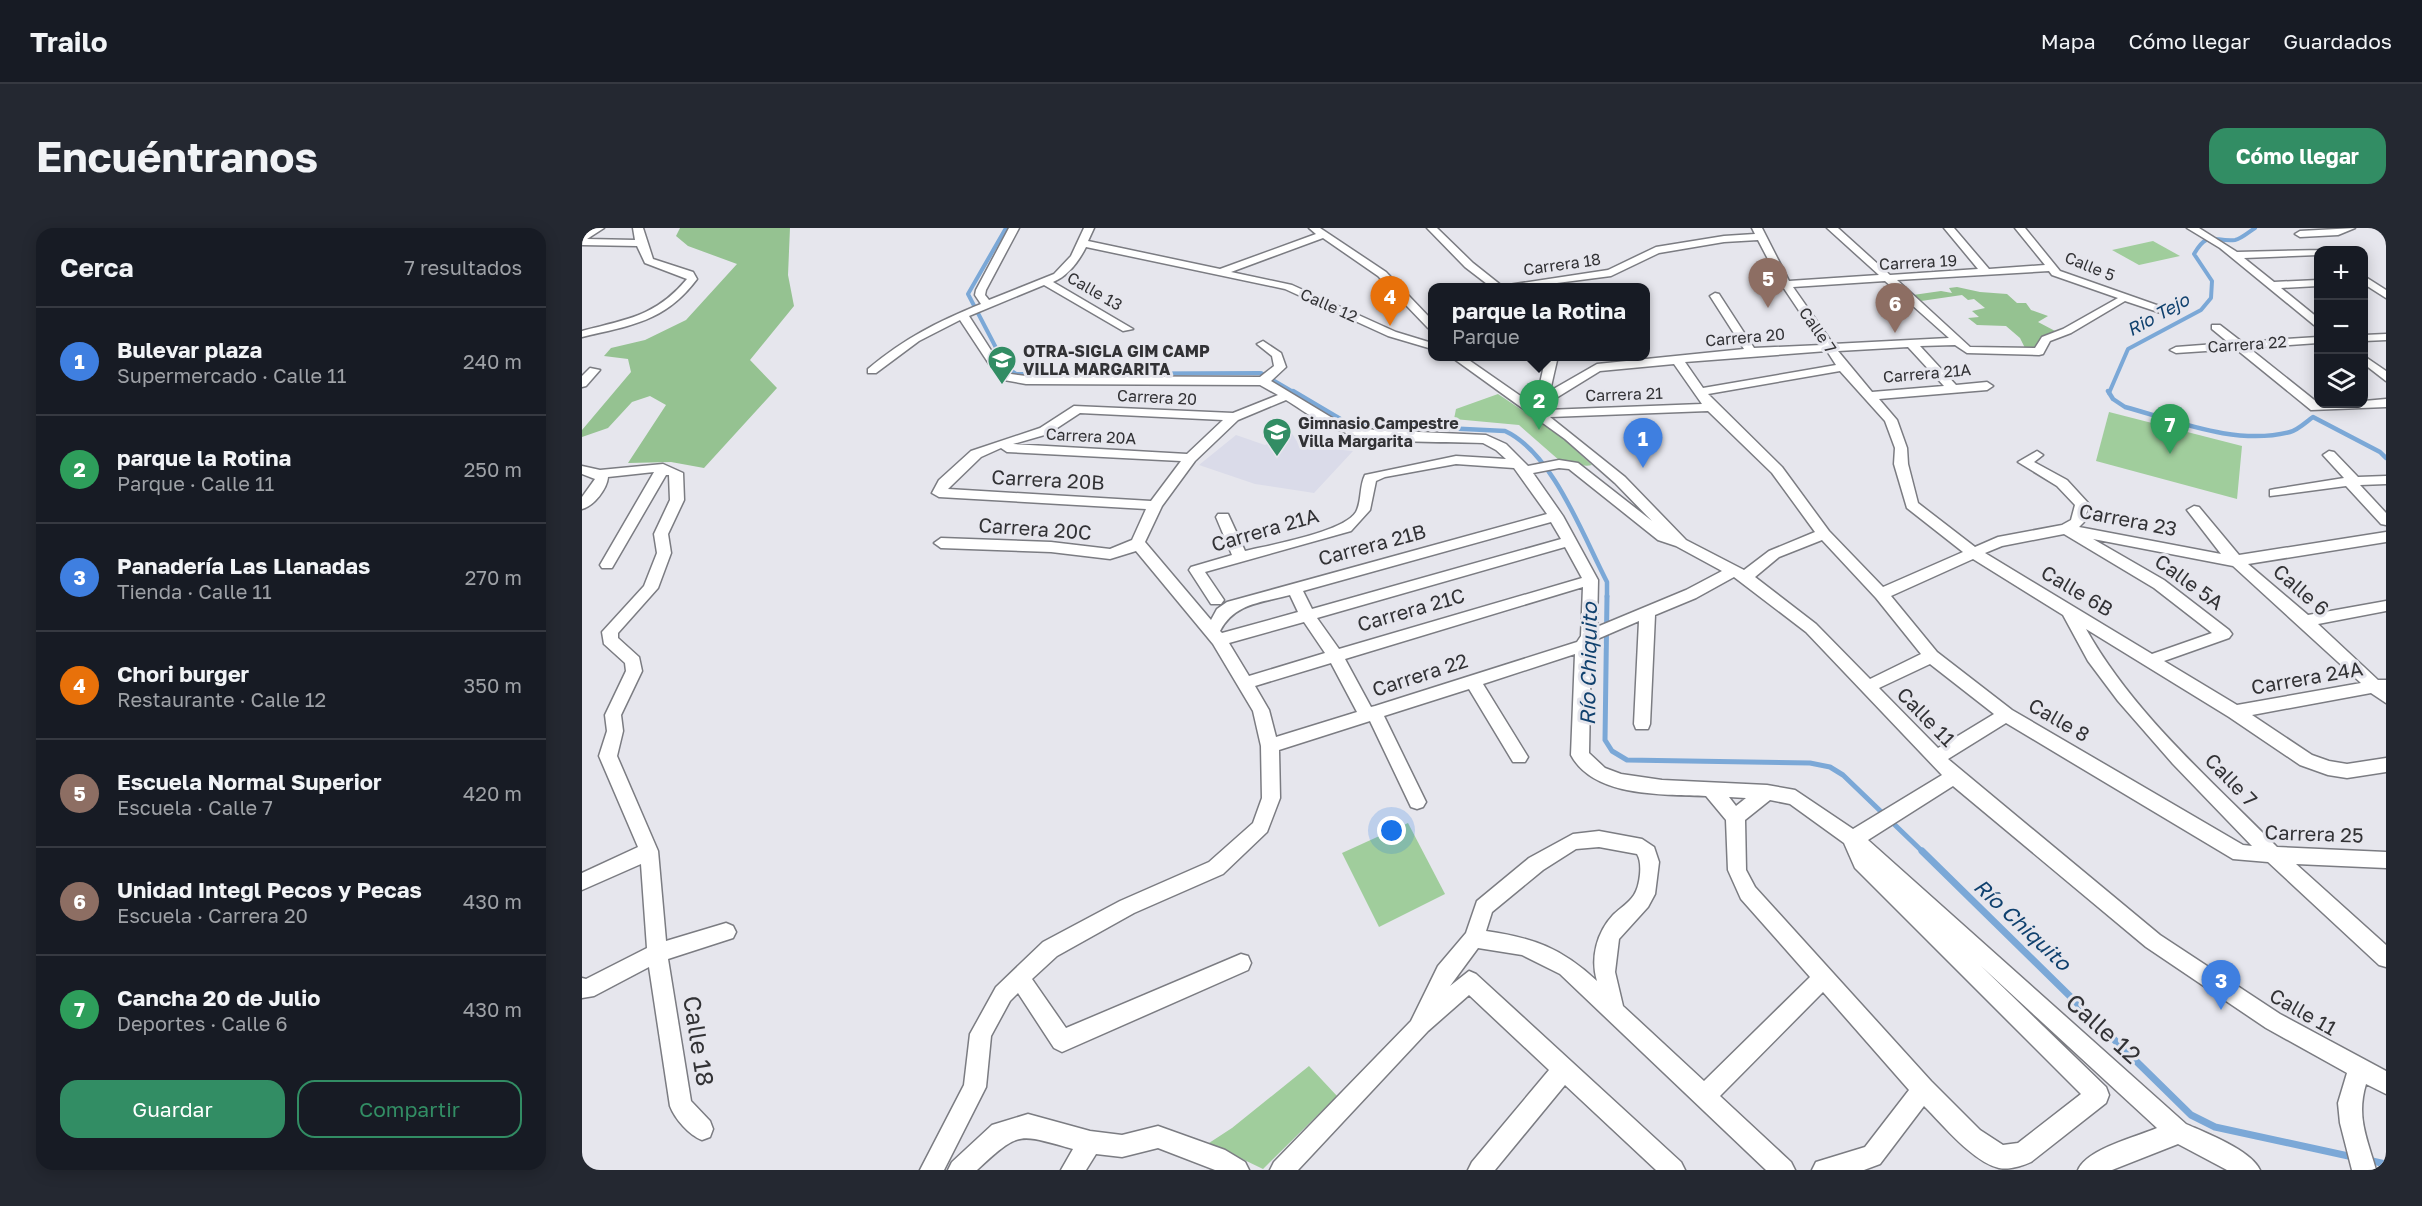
<!DOCTYPE html>
<html lang="es">
<head>
<meta charset="utf-8">
<style>
	body { margin:0; font-family:"Golos Text",sans-serif; background:#242831; color:#f1f3f6 }
	.controls { position:absolute; right:18px; top:18px; display:grid; overflow:hidden; border-radius:12px; box-shadow:0 3px 15px #0003 }
	.controls button { width:54px; height:54px; display:grid; place-items:center; padding:0; border:0; border-bottom:2px solid #363941; background:#171b24; color:#f1f3f6; font:30px sans-serif }
	.you { position:absolute; left:810px; top:603px; width:21px; height:21px; margin:-15px; border:4px solid #fff; border-radius:50%; background:#1a73e8; box-shadow:0 0 0 9px #1a73e833 }
	.badge { display:grid; place-items:center; width:39px; height:39px; border-radius:50%; background:#328d64; color:#fff; font-size:20px; font-weight:700 }
	.pin { position:absolute; translate:-50% -50px; filter:drop-shadow(0 2px 3px #0008) }
	.pin::after { content:''; position:absolute; top:32px; width:21px; height:18px; background:inherit; clip-path:polygon(0 0,100% 0,50% 100%) }
	.popup { position:absolute; left:846px; top:55px; width:222px; height:78px; box-sizing:border-box; display:grid; place-content:center; border-radius:12px; background:#171b24; filter:drop-shadow(0 2px 4px #0005); font-size:20px; white-space:nowrap; color:#9ea1a6 }
	.popup b { font-size:22px; color:#f1f3f6 }
	.popup::after { content:''; position:absolute; left:50%; top:100%; margin-left:-12px; border:12px solid transparent; border-top-color:#171b24 }
	.list { margin:0; padding:0; list-style:none }
	h2 { display:flex; justify-content:space-between; align-items:center; height:78px; margin:0; padding:0 24px; font-size:26px }
	h2 small { font-size:20px; font-weight:400; color:#9ea1a6 }
	.list li { display:grid; grid-template-columns:39px 1fr auto; gap:18px; align-items:center; box-sizing:border-box; height:108px; padding:0 24px; border-top:2px solid #363941 }
	.list b { display:block; font-size:22px; white-space:nowrap }
	.list p { margin:0; font-size:20px; white-space:nowrap; color:#9ea1a6 }
	.list em { font-size:20px; font-style:normal; color:#9ea1a6 }
	.actions { display:flex; gap:12px; padding:18px 24px }
	.actions a { flex:1; padding:14px 0; border:2px solid #328d64; border-radius:18px; text-align:center; font-size:21px; color:#328d64 }
	.actions .main { background:#328d64; color:#fff }
	.icon { flex:none; width:33px; height:33px; fill:none; stroke:currentColor; stroke-width:2; stroke-linecap:round; stroke-linejoin:round }
	.map { position:relative; flex:none; width:1804px; height:942px; overflow:hidden; border-radius:18px }
	header { display:flex; align-items:center; gap:36px; box-sizing:border-box; height:84px; padding:0 30px; background:#171b24; border-bottom:2px solid #363941 }
	header strong { font-size:28px }
	nav { display:flex; gap:33px; margin-inline-start:auto; font-size:21px }
	.intro { display:flex; align-items:center; justify-content:space-between; box-sizing:border-box; height:144px; padding:0 36px }
	h1 { margin:0; font-size:42px }
	.button { padding:15px 27px; border-radius:18px; background:#328d64; color:#fff; font-size:21px; font-weight:700 }
	main { display:flex; gap:36px; padding:0 36px }
	aside { flex:1; background:#171b24; border-radius:18px; box-shadow:0 3px 15px #0003 }
	.map>svg:first-child { display:block }
	.built { fill:#dadbe9 }
	.green { fill:#a0cd9c }
	.forest { fill:#95c291 }
	.lines { fill:none; stroke-linecap:round; stroke-linejoin:round }
	.stream-far3 { stroke:#7ba8d7; stroke-width:4 }
	.stream-far2 { stroke:#7ba8d7; stroke-width:4.5 }
	.stream-far1 { stroke:#7ba8d7; stroke-width:5 }
	.stream { stroke:#7ba8d7; stroke-width:7 }
	.minor-casing { stroke:#7b7c82; stroke-width:3 }
	.minor { fill:#fff; fill-rule:evenodd }
	.labels { text-anchor:middle; stroke-width:6; stroke-linejoin:round; paint-order:stroke }
	.far-street-label { font-size:16px; fill:#323235; stroke:#e6e6ed }
	.far-poi-label { font-size:16px; font-weight:bold; fill:#323235; stroke:#e6e6ed; text-anchor:start }
	.far-water-label { font-size:18px; font-style:italic; fill:#10416e; stroke:#e6e6ed }
	.street-label { font-size:20px; fill:#323235; stroke:#e6e6ed }
	.water-label { font-size:21px; font-style:italic; fill:#10416e; stroke:#e6e6ed }
	.near-street-label { font-size:24px; fill:#323235; stroke:#e6e6ed }
</style>
</head>
<body>
<header>
<strong>Trailo</strong>
<nav><a>Mapa</a><a>Cómo llegar</a><a>Guardados</a></nav>
</header>
<div class="intro"><h1>Encuéntranos</h1><a class="button">Cómo llegar</a></div>
<main>
<aside>
<h2>Cerca<small>7 resultados</small></h2>
<ul class="list">
<li><span class="badge" style="background:#3f7fe0">1</span><div><b>Bulevar plaza</b><p>Supermercado · Calle 11</p></div><em>240 m</em></li>
<li><span class="badge" style="background:#2e9e5b">2</span><div><b>parque la Rotina</b><p>Parque · Calle 11</p></div><em>250 m</em></li>
<li><span class="badge" style="background:#3f7fe0">3</span><div><b>Panadería Las Llanadas</b><p>Tienda · Calle 11</p></div><em>270 m</em></li>
<li><span class="badge" style="background:#e8710a">4</span><div><b>Chori burger</b><p>Restaurante · Calle 12</p></div><em>350 m</em></li>
<li><span class="badge" style="background:#8d6e63">5</span><div><b>Escuela Normal Superior</b><p>Escuela · Calle 7</p></div><em>420 m</em></li>
<li><span class="badge" style="background:#8d6e63">6</span><div><b>Unidad Integl Pecos y Pecas</b><p>Escuela · Carrera 20</p></div><em>430 m</em></li>
<li><span class="badge" style="background:#2e9e5b">7</span><div><b>Cancha 20 de Julio</b><p>Deportes · Calle 6</p></div><em>430 m</em></li>
</ul>
<div class="actions"><a class="main">Guardar</a><a>Compartir</a></div>
</aside>
<div class="map">
<svg width="1804" height="942" viewBox="0 0 1804 942">
	<rect width="100%" height="100%" fill="#e6e6ed"/>
	<polygon class="built" points="709,204 718,218 771,223 732,265 673,256 617,237 654,207 683,217"/>
	<g class="green">
		<polygon points="1571,13 1598,28 1557,37 1530,22"/>
		<path d="M916,166l61,41 33,30c-11,3 -21,-5 -32,-4l-41,-36 -65,-6 2,-10z"/>
		<polygon points="1527,184 1660,218 1655,271 1514,233"/>
		<polygon points="826,595 863,666 797,699 760,625"/>
		<polygon points="727,838 755,868 681,941 627,915 650,900"/>
	</g>
	<g class="forest">
		<polygon points="98,0 208,0 206,47 212,78 168,132 195,160 122,240 89,234 46,235 84,177 68,168 50,174 26,200 0,209 0,202 49,144 46,131 22,128 29,120 63,112 104,92 155,36 106,18 94,8"/>
		<polygon points="1375,59 1398,64 1425,66 1435,75 1444,75 1449,82 1466,88 1456,94 1475,104 1453,123 1443,120 1438,110 1424,98 1395,97 1386,90 1397,89 1390,83 1403,80 1392,71 1386,72 1380,67 1339,73 1331,67 1359,63 1370,65 1367,60"/>
	</g>
	<g class="lines">
		<g class="stream-far3">
			<polyline points="424,0 386,66 424,139 434,146 679,145 713,165"/>
			<path d="M1527,165l19,-44 73,-39 10,-12 1,-17 -18,-27c14,-24 19,-12 41,-14 6,-1 14,-8 20,-12"/>
		</g>
		<g class="stream-far2">
			<path d="M711,163l49,29 21,4 142,7c48,22 78,105 102,151v15"/>
			<path d="M1526,163l5,8 12,8c52,14 111,39 165,25 8,-2 16,-10 23,-15l67,35 6,6"/>
		</g>
		<polyline class="stream-far1" points="1025,368 1023,512 1030,523 1045,532 1228,535 1248,539 1261,547 1342,625"/>
		<g class="stream">
			<polyline points="1340,623 1609,887 1633,899 1771,929"/>
			<polyline points="1786,932 1804,936"/>
		</g>
		<g class="minor-casing">
			<g id="minor">
				<path d="M10,0h12l-17,11 48,1 -2,-12h10l10,31 40,13 4,7c-32,43 -66,46 -115,58v-6c45,-12 73,-14 105,-52l-42,-16 -8,-17 -55,-1v-11z"/>
				<path d="M427,0h10l-33,62 -1,5 4,5 65,-26 17,-18 13,-28h10l-6,13 132,28 96,-35 -7,-6h11l66,44 46,48v9l-4,-1 -50,-52 -55,-38 -92,34 61,13 104,47 36,11v6l-44,-13 -103,-47 -199,-42c-7,14 -18,29 -33,35l80,47 -10,2 -79,-46 -75,31 34,53 8,5 15,2 234,1 14,-11 -2,-10 -15,-12 6,-3 18,12 5,14 -15,14 68,41 35,8 112,5 20,9 22,22 31,-6 19,3 74,58 -37,-38 -50,-44 -115,-83h13l72,50 11,-50h12l-8,35 47,-27 147,-15 -34,-53 5,-3 4,1 35,54 68,-3 -41,-61 -23,-44 -34,2 -65,11 -48,23 -85,11h-35l-26,-20 -38,-39h10l36,35 29,23 106,-16 48,-23 68,-11 31,-2 -3,-6h10l27,53 90,-6 -52,-47h11l52,47 88,-6 -34,-41h10l35,41 56,-4 -30,-37h10l35,43 108,38v4l-4,1 -39,-13 -54,32 -21,8 -7,13 -4,1 -72,-2 -12,-8 -35,1 36,39 31,-3 6,4 -6,4 -108,9 18,21 10,28 1,16 10,39 57,44 23,-10 64,-12 9,-5 4,-15 -18,-19 -39,-24 19,-11 6,4 -9,7 33,18 22,24 -5,18 -5,5 142,27 -34,-44 7,-4 5,1 40,48 147,-23v10l-138,22 60,51 78,-14v10l-68,13 60,56h8v23l-15,-10 -119,22 60,40 17,6 18,3 39,-6v14l-39,6 -19,-3 -28,-10 -71,-48 -143,-88c47,84 124,150 191,218l109,5v16l-90,-4 90,81v22l-7,-2 -111,-103 -35,-3 -227,-136 -58,36 212,176 120,79 106,57v23l-20,-10c-10,33 1,54 10,86h-24l-12,-47 -2,-20 9,-30 -81,-45 -120,-81 -193,-161 -85,54 318,284c20,9 65,26 74,46h-33l-49,-26 -66,26h-34c9,-21 58,-33 79,-42l-177,-163 126,122 3,8 -3,8 -75,59c-9,4 -22,8 -32,6 -26,-6 -56,-43 -75,-62l-44,58 -16,6h-52l4,-8 49,-15 44,-57 -86,-98 -103,104 71,66 4,8h-29l-206,-196 -38,-19 -44,-7 -28,38 19,-15 7,3 205,188 4,8h-29l-91,-85 -70,85h-27l4,-8 77,-92 -80,-75 -41,36 -130,139h-28l4,-8 137,-141 27,-55 28,-33 11,-32 52,-43 44,-24 26,-3 43,8 12,8 5,15 -4,32 -7,13 -29,32 -4,33 8,34 81,75 106,-104 -69,-78 -13,-29 -2,-50 -20,-24c-42,-2 -112,2 -135,-41l4,-101 -92,30 45,73 -3,5h-12l-44,-73 -85,27 42,86 -3,5 -6,2 -6,-2 -41,-86 -91,29 1,48 -13,34 -44,42 -89,39 -77,43 -25,23 34,49 175,-74 7,2 3,7 -3,7 -186,82 -8,-4 -36,-55 -8,8 -19,35 -5,51 -42,83h-24l44,-85 6,-51 26,-47 47,-45 77,-41 89,-39 44,-39 9,-25 -1,-52 -8,-35 -40,-67 -77,-93 -26,8 -59,-7 -110,-4 -7,-5 7,-5 110,4 59,7 22,-9 14,-31 -207,-12 -7,-4 7,-13 32,-29 69,-23 34,-22 159,7 45,-18 -18,-10 -234,-1 -22,-4 -9,-7 -35,-53 -41,21 -43,32h-8v-4c37,-31 69,-47 113,-65l-6,-9 1,-5zM1467,43l3,4 66,23 -55,31 -21,8 -7,11 -65,-1 -73,-67zM1303,53l64,57 -116,6 -40,-57zM1326,119l36,39 -72,6 -34,-41zM1245,123l9,14 -133,23 -18,-26zM1092,136l28,40 -156,6 2,-7 52,-32zM1258,143l45,50 10,27 -1,16 13,44 56,44 -80,35 -54,-56 -47,-64 -74,-73zM704,172c15,9 29,20 44,27 37,18 111,14 153,16l13,7 10,9 -50,-3 -91,19c-6,12 -3,26 -9,37 -12,20 -86,33 -111,39l-17,-37h-10l-2,3 16,38 -41,12 -2,3 22,34h10l3,-4 -19,-28 146,-41 19,-21 6,-29 9,-4 71,-13 58,4 33,46 -320,88 -10,7 -6,11 -66,-78 17,-36 33,-45 43,-41zM1126,183l64,62 43,59 -46,19 -25,19 -58,-30 -61,-63 -75,-60zM498,185l143,7 -36,34 -174,-10 35,-10zM419,220l6,4 174,9 -30,40 -203,-12 33,-32zM977,240l10,1 89,71 18,6 46,25 -36,19 -89,37 1,-47 -35,-64 -30,-43zM969,294l10,17 -249,70 -9,-18zM1482,306l90,54 58,45 -60,21 -167,-101 17,-7zM1511,311l140,27 128,117 -124,22 -73,-44 65,-23 3,-4 -3,-4 -65,-50zM1240,312l54,58 45,56 -51,25 -54,-55 -61,-47 24,-20zM983,319l17,31 -243,71 -22,-31zM1391,331l90,56 25,46 30,40 55,63 79,82 -9,-1 -231,-135 -75,-58 -46,-56zM1152,349l72,55 136,143 -89,54 -58,-39 -28,-5 -105,-5 -41,-6 -16,-6 -16,-15 2,-107 4,-6 44,-19 -5,103 2,5h12l2,-5 5,-109 41,-17zM1001,359l-2,49 -4,6 -202,64 -4,1 -26,-48zM708,367l8,17 -76,21 -2,-2c15,-28 41,-28 70,-36zM722,394l21,31 -76,23 -20,-33zM749,435l26,49 -81,25 -7,-27 -14,-24zM1348,436l64,50 -56,34 -59,-60zM1147,569l17,1 -10,8zM1188,572l20,4 54,39 11,25 226,226 -63,49 -15,2 -23,-15 -49,-49 -176,-194 -9,-17 -1,-50zM1017,619l38,7c6,9 3,32 -3,41 -5,8 -14,13 -21,20 -16,17 -23,43 -16,66 -36,-33 -63,-43 -111,-50l6,-19 51,-42 33,-21z"/>
				<polygon points="1605,0 1617,0 1655,24 1740,22 1736,22 1736,27 1662,30 1692,54 1736,52 1736,58 1699,60 1736,90 1736,98 1732,97 1638,20"/>
				<polygon points="1773,0 1756,7 1718,9 1713,6 1718,3"/>
				<polygon points="1782,48 1804,62 1804,70 1782,56"/>
				<polygon points="1630,97 1638,97 1660,114 1736,109 1736,115 1667,120 1736,175 1782,176 1782,173 1804,171 1804,179 1729,182 1654,121 1594,125 1588,122 1594,119 1647,115 1630,101"/>
				<polygon points="1804,106 1804,112 1782,113 1782,107"/>
				<polygon points="1782,128 1804,143 1804,153 1782,136"/>
				<polygon points="8,140 18,142 4,158 0,159 0,148"/>
				<polygon points="1747,223 1752,224 1776,249 1804,248 1804,256 1778,257 1804,285 1804,297 1799,296 1764,258 1688,268 1688,262 1693,261 1762,250 1741,227"/>
				<path d="M81,236l20,9 1,27 -16,34 3,19 -13,35 -40,45v5l21,19 3,14 -21,44 2,16 -6,25 41,95 8,90 60,-18 7,3 3,6 -3,6 -65,21 23,142 19,20 3,8 -3,8 -8,3c-13,-5 -27,-21 -32,-34l-21,-139 -55,29 -12,2v-20l4,1 61,-31 -6,-84 -59,26v-17l56,-26 -39,-91 8,-25 -2,-16 21,-44 -1,-8 -21,-19 -2,-12 42,-46 13,-33 -3,-19 16,-34 -1,-25h-3l-54,93h-10l-2,-3 54,-93 -46,5c-1,12 -14,29 -26,32v-12l13,-18 -13,-5v-8l18,4z"/>
				<path d="M446,886l62,17 32,4 36,-9 67,24 20,12 4,8h-34l-57,-22 -36,9 -26,-3 -10,16h-25l12,-21c-55,-15 -53,-19 -96,21h-29l4,-8 40,-37z"/>
			</g>
		</g>
		<use href="#minor" class="minor"/>
	</g>
	<defs>
		<g id="school-pin" transform="scale(1.5)"><path d="M0 17L-7.5 6A9.5 9.5 0 1 1 7.5 6Z" fill="#328d64" stroke="#e6e6ed"/><path d="M0-5L7-2L0 1L-7-2ZM-4 1L0 2.5L4 1V4Q0 6-4 4Z" fill="#fff"/></g>
	</defs>
	<g fill-rule="evenodd">
		<use href="#school-pin" x="420" y="132"/>
		<use href="#school-pin" x="695" y="204"/>
	</g>
	<g class="labels">
		<g class="far-street-label">
			<text transform="translate(1336 34) rotate(-3)" y="6">Carrera 19</text>
			<text transform="translate(980 36) rotate(-8)" y="6">Carrera 18</text>
			<text transform="translate(1508 38) rotate(22)" y="6">Calle 5</text>
			<text transform="translate(513 63) rotate(30)" y="6">Calle 13</text>
			<text transform="translate(747 77) rotate(24)" y="6">Calle 12</text>
			<text transform="translate(1236 102) rotate(55)" y="6">Calle 7</text>
			<text transform="translate(1163 109) rotate(-5)" y="6">Carrera 20</text>
			<text transform="translate(1665 116) rotate(-4)" y="6">Carrera 22</text>
			<text transform="translate(1345 145) rotate(-5)" y="6">Carrera 21A</text>
			<text transform="translate(1042 166) rotate(-2)" y="6">Carrera 21</text>
			<text transform="translate(575 169) rotate(3)" y="6">Carrera 20</text>
			<text transform="translate(509 208) rotate(3)" y="6">Carrera 20A</text>
		</g>
		<g class="far-poi-label">
			<text x="441" y="129">OTRA-SIGLA GIM CAMP<tspan x="441" dy="18">VILLA MARGARITA</tspan></text>
			<text x="716" y="201">Gimnasio Campestre<tspan x="716" dy="18">Villa Margarita</tspan></text>
		</g>
		<g class="far-water-label">
			<text transform="translate(1576 87) rotate(-29)" y="6">Rio Tejo</text>
		</g>
		<g class="street-label">
			<text transform="translate(466 252) rotate(3)" y="7">Carrera 20B</text>
			<text transform="translate(1546 292) rotate(11)" y="7">Carrera 23</text>
			<text transform="translate(453 301) rotate(4)" y="7">Carrera 20C</text>
			<text transform="translate(683 302) rotate(-16)" y="7">Carrera 21A</text>
			<text transform="translate(790 317) rotate(-15)" y="7">Carrera 21B</text>
			<text transform="translate(1607 354) rotate(36)" y="7">Calle 5A</text>
			<text transform="translate(1719 362) rotate(41)" y="7">Calle 6</text>
			<text transform="translate(1495 363) rotate(31)" y="7">Calle 6B</text>
			<text transform="translate(829 382) rotate(-16)" y="7">Carrera 21C</text>
			<text transform="translate(838 447) rotate(-18)" y="7">Carrera 22</text>
			<text transform="translate(1725 450) rotate(-10)" y="7">Carrera 24A</text>
			<text transform="translate(1344 489) rotate(46)" y="7">Calle 11</text>
			<text transform="translate(1477 492) rotate(30)" y="7">Calle 8</text>
			<text transform="translate(1649 552) rotate(46)" y="7">Calle 7</text>
			<text transform="translate(1732 606) rotate(2)" y="7">Carrera 25</text>
			<text transform="translate(1721 784) rotate(30)" y="7">Calle 11</text>
		</g>
		<g class="water-label">
			<text transform="translate(1007 436) rotate(-89)" y="7">Río Chiquito</text>
			<text transform="translate(1440 697) rotate(43)" y="7">Río Chiquito</text>
		</g>
		<g class="near-street-label">
			<text transform="translate(1521 801) rotate(42)" y="8">Calle 12</text>
			<text transform="translate(116 813) rotate(81)" y="8">Calle 18</text>
		</g>
	</g>
</svg>
<div class="controls">
<button>+</button>
<button>−</button>
<button><svg class="icon" aria-label="layers" viewBox="0 0 24 24"><path d="M12 4l9 5-9 5-9-5zM3 14l9 5 9-5"/></svg></button>
</div>
<div class="you"></div>
<div class="pin badge" style="left:1061px;top:240px;background:#3f7fe0">1</div>
<div class="pin badge" style="left:957px;top:202px;background:#2e9e5b">2</div>
<div class="popup"><b>parque la Rotina</b>Parque</div>
<div class="pin badge" style="left:1639px;top:782px;background:#3f7fe0">3</div>
<div class="pin badge" style="left:808px;top:98px;background:#e8710a">4</div>
<div class="pin badge" style="left:1186px;top:80px;background:#8d6e63">5</div>
<div class="pin badge" style="left:1313px;top:105px;background:#8d6e63">6</div>
<div class="pin badge" style="left:1588px;top:226px;background:#2e9e5b">7</div>
</div>
</main>
</body>
</html>
